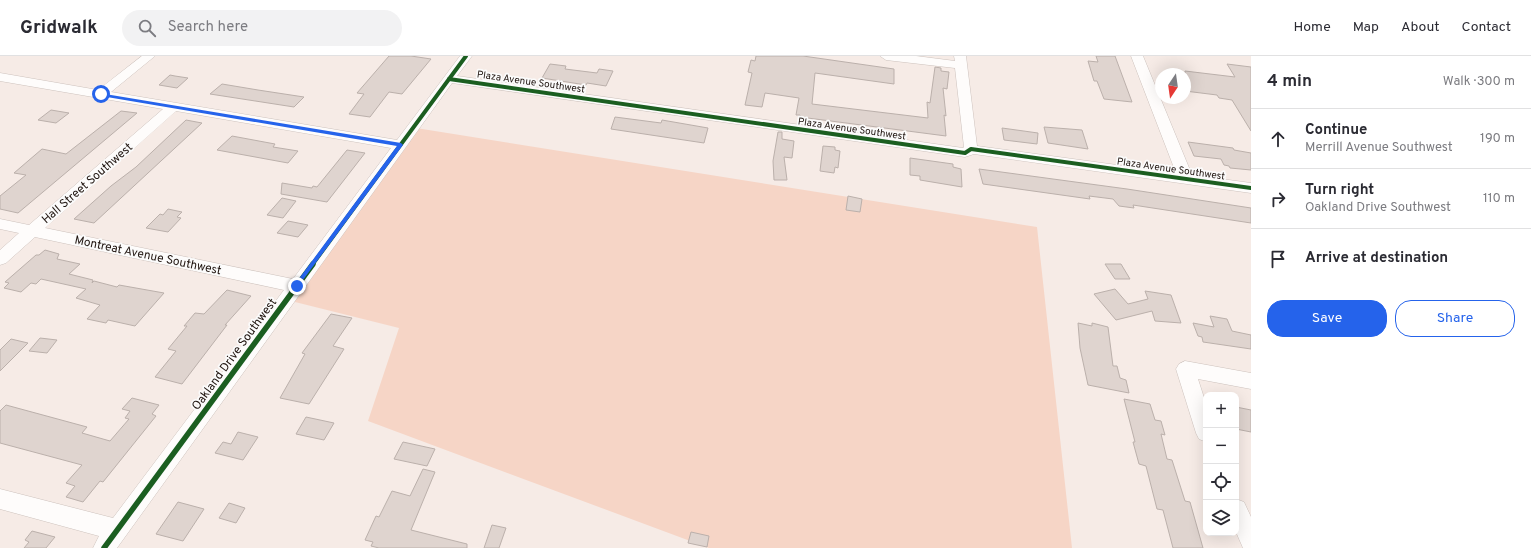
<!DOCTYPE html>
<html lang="en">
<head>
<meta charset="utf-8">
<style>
	body { margin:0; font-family:Overpass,sans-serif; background:#f2f2f3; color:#2b2b33 }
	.controls { position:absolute; right:12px; bottom:12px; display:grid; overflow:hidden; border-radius:8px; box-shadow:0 4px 16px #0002 }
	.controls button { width:36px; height:36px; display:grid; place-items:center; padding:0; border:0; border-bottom:1px solid #e1e1e2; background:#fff; color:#2b2b33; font:20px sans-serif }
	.compass { position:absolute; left:1155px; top:12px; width:36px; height:36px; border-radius:50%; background:#fff; box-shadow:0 4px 16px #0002; rotate:193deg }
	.stop { position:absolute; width:12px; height:12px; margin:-9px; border:3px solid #2563eb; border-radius:50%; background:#fff }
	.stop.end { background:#2563eb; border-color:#fff; box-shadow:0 1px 4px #0008 }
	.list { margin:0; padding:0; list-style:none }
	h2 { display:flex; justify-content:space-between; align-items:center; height:52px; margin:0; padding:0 16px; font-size:17px }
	h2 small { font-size:13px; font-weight:400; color:#7c7c81 }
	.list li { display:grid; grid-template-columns:26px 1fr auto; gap:12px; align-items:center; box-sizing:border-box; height:60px; padding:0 16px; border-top:1px solid #e1e1e2 }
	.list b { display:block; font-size:15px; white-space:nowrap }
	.list p { margin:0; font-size:13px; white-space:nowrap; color:#7c7c81 }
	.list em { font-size:13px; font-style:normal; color:#7c7c81 }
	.actions { display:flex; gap:8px; padding:12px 16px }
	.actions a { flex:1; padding:9px 0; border:1px solid #2563eb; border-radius:16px; text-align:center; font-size:14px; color:#2563eb }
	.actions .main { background:#2563eb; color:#fff }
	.icon { flex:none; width:22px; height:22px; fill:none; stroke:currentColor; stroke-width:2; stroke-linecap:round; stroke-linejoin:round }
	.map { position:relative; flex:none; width:1251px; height:492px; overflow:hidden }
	header { display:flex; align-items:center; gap:24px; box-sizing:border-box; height:56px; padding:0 20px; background:#fff; border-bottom:1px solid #e1e1e2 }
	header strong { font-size:19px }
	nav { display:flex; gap:22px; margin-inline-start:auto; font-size:14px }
	.search { width:280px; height:36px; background:#f2f2f3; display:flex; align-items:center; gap:10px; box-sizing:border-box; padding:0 14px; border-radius:22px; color:#7c7c81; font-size:15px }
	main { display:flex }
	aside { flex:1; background:#fff }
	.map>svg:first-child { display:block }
	.green { fill:#f6d5c6 }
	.building { fill:#dfd4cf; stroke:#bbb0ab }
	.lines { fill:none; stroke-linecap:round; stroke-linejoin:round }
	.minor-casing { stroke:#cdc2bd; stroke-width:1 }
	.minor { fill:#fefcfb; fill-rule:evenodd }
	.cycleway-far1-casing { stroke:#fbfbfb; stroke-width:6 }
	.cycleway-casing { stroke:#fbfbfb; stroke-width:8 }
	.cycleway-far1 { stroke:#1b5e20; stroke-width:4 }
	.cycleway { stroke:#1b5e20; stroke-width:5.5 }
	.route { fill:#2563eb }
	.labels { text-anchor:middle; stroke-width:3.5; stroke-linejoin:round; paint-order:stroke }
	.far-street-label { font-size:10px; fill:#201510; stroke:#fbfbfb }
	.street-label { font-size:12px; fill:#201510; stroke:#fbfbfb }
</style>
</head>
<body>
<header>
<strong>Gridwalk</strong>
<div class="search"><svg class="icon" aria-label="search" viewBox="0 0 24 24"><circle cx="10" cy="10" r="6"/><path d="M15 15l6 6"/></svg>Search here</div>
<nav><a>Home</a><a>Map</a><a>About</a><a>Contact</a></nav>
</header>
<main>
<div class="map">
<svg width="1251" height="492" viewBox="0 0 1251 492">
	<rect width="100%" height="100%" fill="#f6ebe6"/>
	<polygon class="green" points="416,72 1037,171 1072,492 709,492 368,365 399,272 287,244"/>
	<g class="building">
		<polygon points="389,0 411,0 431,3 402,38 389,36 370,61 349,58 364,38 357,37"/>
		<polygon points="756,0 803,0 894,13 894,28 815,17 812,48 928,62 927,46 930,47 935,11 941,12 941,15 949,16 947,33 943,32 946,60 944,59 946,80 800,61 800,59 796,59 799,42 765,37 762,51 745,49 752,17 748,16 751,4 755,5"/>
		<polygon points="1096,0 1115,0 1132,46 1104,43 1097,25 1094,25 1088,5 1098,6"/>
		<polygon points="550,8 566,10 565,13 597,17 599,13 613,15 606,30 587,27 586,29 542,22"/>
		<polygon points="1227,8 1251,11 1251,75 1232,44 1219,42 1217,39 1185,35 1185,15 1235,21"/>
		<polygon points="170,19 175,20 188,22 177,32 159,29"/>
		<polygon points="222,28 258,34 304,41 294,51 210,38"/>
		<polygon points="51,54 69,57 56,67 38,64"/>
		<polygon points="121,55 137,57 18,157 0,153 0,140 26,119 14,117 42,93 66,98"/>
		<polygon points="615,61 661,67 662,64 708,72 704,87 611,73"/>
		<polygon points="186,64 202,67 94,167 74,163 111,130 136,111"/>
		<polygon points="1044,71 1082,74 1088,93 1048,87"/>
		<polygon points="1002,72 1038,77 1037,88 1004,84"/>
		<polygon points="778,76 782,76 782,83 794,85 792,102 784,101 787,124 774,124 773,105"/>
		<polygon points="232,80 275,88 273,91 298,95 288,107 217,94"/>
		<polygon points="1188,86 1233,92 1234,94 1251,97 1251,114 1230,112 1229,110 1224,109 1221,103 1194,100"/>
		<polygon points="823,90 835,91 835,94 840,95 838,112 835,111 834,117 820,115"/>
		<polygon points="347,94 365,97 327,146 281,138 282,127 312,132 313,130 317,131"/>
		<polygon points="910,102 953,108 953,111 961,113 962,131 920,124 920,120 910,119"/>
		<polygon points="979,113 1127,133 1251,152 1251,167 1133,149 1134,152 1119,150 1113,143 1089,140 1090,143 983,128"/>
		<polygon points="848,140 862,143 860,156 846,154"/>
		<polygon points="282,142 296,145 283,162 267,159"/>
		<polygon points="168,153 182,156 177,161 181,162 168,176 146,172 160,158 163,159"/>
		<polygon points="288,165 308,169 298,181 277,177"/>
		<polygon points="45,194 59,198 57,203 80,208 69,218 93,224 92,227 94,225 117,231 119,229 164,237 135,270 108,264 106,267 87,263 100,249 76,242 86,233 41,223 36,228 31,227 21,236 4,232 9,227 5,226 36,199 39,199"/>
		<polygon points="1105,208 1121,208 1130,223 1115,223"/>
		<polygon points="1115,233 1128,248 1148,243 1145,235 1171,239 1181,267 1155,265 1152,255 1116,264 1094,238"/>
		<polygon points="227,234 251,240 225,269 227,269 182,328 155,321 176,295 168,293 187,270 184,270 195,257 204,258"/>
		<polygon points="331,258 352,262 333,290 344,293 309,348 280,342 305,298 302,297"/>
		<polygon points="1210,260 1227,263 1232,275 1251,279 1251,293 1203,286 1202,281 1198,280 1193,267 1214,271"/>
		<polygon points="1078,267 1092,270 1092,267 1108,271 1113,310 1117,310 1120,322 1126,324 1129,337 1088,329 1080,292"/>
		<polygon points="40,282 57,284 47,297 29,295"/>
		<polygon points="11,283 28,287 0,315 0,294"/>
		<polygon points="132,342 159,349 152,358 156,360 103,426 100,425 83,446 66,441 75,430 66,427 82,409 0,387 0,355 6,349 87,371 82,377 110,385 129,363 125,362 130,355 122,353"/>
		<polygon points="1124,343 1150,348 1155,364 1161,365 1165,379 1161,378 1167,403 1172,404 1185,445 1190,446 1203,492 1173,492 1163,454 1157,453 1146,410 1139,408 1133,386 1135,386"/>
		<polygon points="1236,351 1251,354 1251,376 1236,373"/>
		<polygon points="306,361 334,367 324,384 296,378"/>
		<polygon points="238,376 258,381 243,404 215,397 223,386 231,388"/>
		<polygon points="403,386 435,393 427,410 394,403"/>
		<polygon points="423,413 435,416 411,474 467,488 467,492 379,492 371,490 373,486 365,484 376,460 379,461 392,435 410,440"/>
		<polygon points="178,446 204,453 183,485 156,478"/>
		<polygon points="229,447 245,452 236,467 219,462"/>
		<polygon points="492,469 506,472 499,492 484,492"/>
		<polygon points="32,475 55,481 46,492 24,492 29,486 25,484"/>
		<polygon points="691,476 709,480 707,491 688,487"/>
	</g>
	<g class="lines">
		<g class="minor-casing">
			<g id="minor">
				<path d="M142,0h13l-44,36 286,48 63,-84h12l-15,20 506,72 1,-1 -9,-79 -69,-8 -6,-4h36l39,5 -1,-5h12l11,90 199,27 -45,-117h12l49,119 59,8v10l-277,-39 -9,3 -513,-74 -335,465h-24l6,-12 -99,-27v-20l113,29 171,-228 -249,-53 -29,26 -6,2v-15l19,-17 -19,-4v-10l29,6 134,-116 -163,-28v-8l98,17zM176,55l215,37 -98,131 -248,-51z"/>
				<polygon points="1185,305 1251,317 1251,333 1198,323 1206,348 1206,386 1199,383 1196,377 1176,313 1179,308"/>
				<polygon points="1236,443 1244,446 1251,461 1251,492 1243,492 1236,476"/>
			</g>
		</g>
		<use href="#minor" class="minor"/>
		<g class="cycleway-far1-casing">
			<g id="cycleway-far1">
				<polyline points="449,23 965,97 971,93 1251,132"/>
				<polyline points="312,209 466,0"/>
			</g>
		</g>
		<g class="cycleway-casing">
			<polyline id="cycleway" points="104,492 313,208"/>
		</g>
		<use href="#cycleway-far1" class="cycleway-far1"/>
		<use href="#cycleway" class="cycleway"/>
	</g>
	<polygon class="route" points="99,37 401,87 403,89 297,232 294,230 295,228 397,90 101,40"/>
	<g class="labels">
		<g class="far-street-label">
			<text transform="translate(531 25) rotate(8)" y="4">Plaza Avenue Southwest</text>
			<text transform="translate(852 72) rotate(8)" y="4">Plaza Avenue Southwest</text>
			<text transform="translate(1171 112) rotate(8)" y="4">Plaza Avenue Southwest</text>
		</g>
		<g class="street-label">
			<text transform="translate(87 127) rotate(-41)" y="4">Hall Street Southwest</text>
			<text transform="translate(148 199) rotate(12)" y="4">Montreat Avenue Southwest</text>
			<text transform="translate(234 298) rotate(-54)" y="4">Oakland Drive Southwest</text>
		</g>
	</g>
</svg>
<div class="controls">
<button>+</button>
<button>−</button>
<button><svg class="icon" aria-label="locate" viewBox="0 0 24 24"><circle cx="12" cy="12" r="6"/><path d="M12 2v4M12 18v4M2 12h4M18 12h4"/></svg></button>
<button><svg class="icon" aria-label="layers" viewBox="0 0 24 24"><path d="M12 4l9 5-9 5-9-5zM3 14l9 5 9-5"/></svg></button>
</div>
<svg class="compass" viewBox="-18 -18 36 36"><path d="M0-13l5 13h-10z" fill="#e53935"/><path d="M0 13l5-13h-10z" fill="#7c7c81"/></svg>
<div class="stop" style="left:101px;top:38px"></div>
<div class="stop end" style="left:297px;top:230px"></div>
</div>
<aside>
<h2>4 min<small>Walk · 300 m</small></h2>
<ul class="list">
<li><svg class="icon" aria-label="ahead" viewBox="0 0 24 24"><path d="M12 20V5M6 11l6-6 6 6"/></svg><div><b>Continue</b><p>Merrill Avenue Southwest</p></div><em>190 m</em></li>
<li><svg class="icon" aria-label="right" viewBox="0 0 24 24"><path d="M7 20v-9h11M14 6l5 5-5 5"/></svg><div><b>Turn right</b><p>Oakland Drive Southwest</p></div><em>110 m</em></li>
<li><svg class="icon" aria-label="arrive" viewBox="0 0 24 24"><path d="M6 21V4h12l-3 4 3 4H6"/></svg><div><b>Arrive at destination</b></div></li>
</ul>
<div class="actions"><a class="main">Save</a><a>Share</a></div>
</aside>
</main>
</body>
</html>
